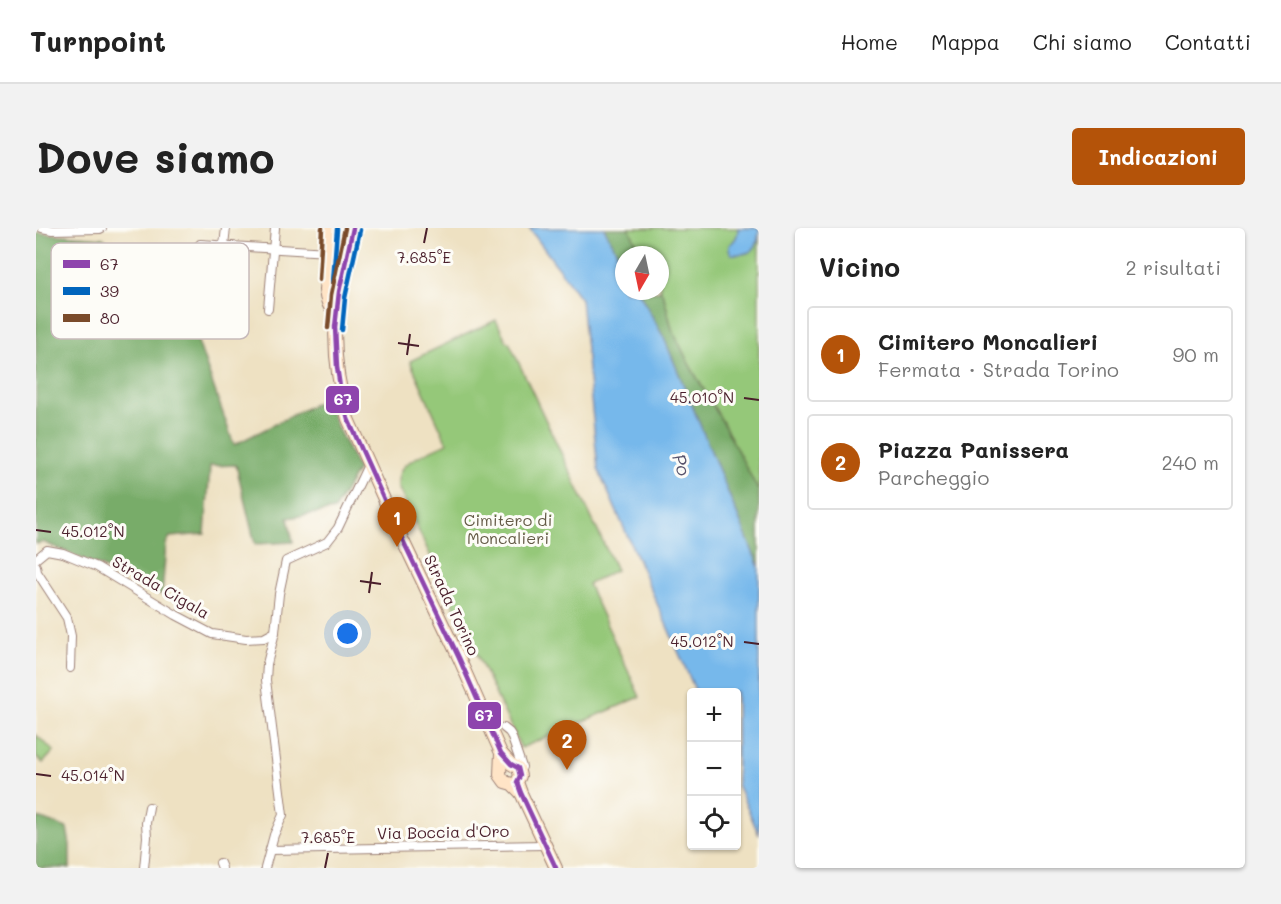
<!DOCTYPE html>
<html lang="it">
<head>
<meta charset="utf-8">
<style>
	body { margin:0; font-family:Mali,sans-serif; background:#f2f2f2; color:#222 }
	.controls { position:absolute; right:18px; bottom:18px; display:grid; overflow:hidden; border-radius:6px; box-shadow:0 2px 4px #0004 }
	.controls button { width:54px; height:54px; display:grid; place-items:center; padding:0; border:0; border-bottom:2px solid #e0e0e0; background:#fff; color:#222; font:30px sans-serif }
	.compass { position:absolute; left:579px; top:18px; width:54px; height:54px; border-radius:50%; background:#fff; box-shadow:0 2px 4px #0004; rotate:189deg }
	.you { position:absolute; left:312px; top:406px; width:21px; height:21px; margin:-15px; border:4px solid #fff; border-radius:50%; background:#1a73e8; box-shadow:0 0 0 9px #1a73e833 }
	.badge { display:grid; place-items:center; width:39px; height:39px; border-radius:50%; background:#b45309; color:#fff; font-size:20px; font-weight:700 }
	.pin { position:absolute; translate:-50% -50px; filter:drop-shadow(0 2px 3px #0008) }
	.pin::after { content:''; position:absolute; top:32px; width:21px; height:18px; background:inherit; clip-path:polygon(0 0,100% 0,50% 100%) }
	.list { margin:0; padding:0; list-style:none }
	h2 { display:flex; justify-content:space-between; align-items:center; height:78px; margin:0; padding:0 24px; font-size:26px }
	h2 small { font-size:20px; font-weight:400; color:#767676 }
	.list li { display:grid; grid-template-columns:39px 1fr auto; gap:18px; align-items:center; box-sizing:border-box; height:96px; margin:0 12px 12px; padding:0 12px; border:2px solid #e0e0e0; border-radius:6px }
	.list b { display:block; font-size:22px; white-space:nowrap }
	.list p { margin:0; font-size:20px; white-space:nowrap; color:#767676 }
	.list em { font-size:20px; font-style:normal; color:#767676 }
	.icon { flex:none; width:33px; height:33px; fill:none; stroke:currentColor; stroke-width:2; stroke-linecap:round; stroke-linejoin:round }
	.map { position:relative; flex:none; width:723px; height:640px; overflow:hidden; border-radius:6px }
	header { display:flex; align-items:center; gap:36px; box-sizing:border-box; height:84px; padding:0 30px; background:#fff; border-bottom:2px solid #e0e0e0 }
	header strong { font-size:28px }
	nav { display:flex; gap:33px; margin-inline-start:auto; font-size:21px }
	.intro { display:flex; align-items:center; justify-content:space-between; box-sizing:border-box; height:144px; padding:0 36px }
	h1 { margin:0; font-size:42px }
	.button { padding:15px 27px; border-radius:6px; background:#b45309; color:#fff; font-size:21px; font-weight:700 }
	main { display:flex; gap:36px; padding:0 36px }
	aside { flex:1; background:#fff; border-radius:6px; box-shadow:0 2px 4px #0004 }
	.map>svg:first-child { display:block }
	.green { fill:#95c879; stroke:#707452; stroke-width:1.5 }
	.forest { fill:#78ac69; stroke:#61664a; stroke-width:1.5 }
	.water { fill:#76b8eb; stroke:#606c8b; stroke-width:1.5 }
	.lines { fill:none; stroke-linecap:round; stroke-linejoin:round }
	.street-casing { stroke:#9c8076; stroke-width:10 }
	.secondary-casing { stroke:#9c8076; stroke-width:14 }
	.street { stroke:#fff; stroke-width:8 }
	.secondary { stroke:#ffe4c6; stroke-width:12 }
	.bus-1-casing { stroke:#fdfcf7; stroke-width:9 }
	.bus-2-casing { stroke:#fdfcf7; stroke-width:9 }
	.bus-3-casing { stroke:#fdfcf7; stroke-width:9 }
	.bus-1 { stroke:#8e44ad; stroke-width:4.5 }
	.bus-2 { stroke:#0065bd; stroke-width:4.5 }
	.bus-3 { stroke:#7a4b2a; stroke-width:4.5 }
	.ticks { fill:none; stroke:#4a1f2b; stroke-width:2 }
	.labels { text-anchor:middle; stroke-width:6; stroke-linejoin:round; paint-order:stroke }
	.park-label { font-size:16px; fill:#645a46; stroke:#fdfcf7 }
	.street-label { font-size:16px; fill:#4a1f2b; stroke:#fdfcf7 }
	.water-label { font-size:18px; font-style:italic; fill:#59556e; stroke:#fdfcf7 }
	.key { fill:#fdfcf7; stroke:#c7baba; stroke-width:1.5 }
	.key-label { font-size:16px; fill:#4a1f2b }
	.ticks-label { font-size:15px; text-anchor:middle; fill:#4a1f2b; stroke:#fdfcf7; stroke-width:6; stroke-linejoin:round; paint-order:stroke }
	.line-badge { stroke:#fdfcf7; stroke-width:2 }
	.badge-label { font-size:16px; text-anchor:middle; font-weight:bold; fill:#fff }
</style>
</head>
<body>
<header>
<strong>Turnpoint</strong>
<nav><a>Home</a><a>Mappa</a><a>Chi siamo</a><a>Contatti</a></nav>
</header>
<div class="intro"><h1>Dove siamo</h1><a class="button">Indicazioni</a></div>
<main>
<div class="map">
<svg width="723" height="640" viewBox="0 0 723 640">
	<rect width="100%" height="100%" fill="#fdfcf7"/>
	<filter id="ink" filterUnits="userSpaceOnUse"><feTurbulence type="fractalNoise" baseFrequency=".0167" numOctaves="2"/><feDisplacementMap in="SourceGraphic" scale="12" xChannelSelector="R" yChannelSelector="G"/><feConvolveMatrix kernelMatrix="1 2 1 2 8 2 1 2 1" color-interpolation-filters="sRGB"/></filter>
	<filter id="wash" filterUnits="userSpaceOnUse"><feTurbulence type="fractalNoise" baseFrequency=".008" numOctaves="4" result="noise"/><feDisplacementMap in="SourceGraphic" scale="24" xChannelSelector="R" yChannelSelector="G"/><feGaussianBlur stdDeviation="1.35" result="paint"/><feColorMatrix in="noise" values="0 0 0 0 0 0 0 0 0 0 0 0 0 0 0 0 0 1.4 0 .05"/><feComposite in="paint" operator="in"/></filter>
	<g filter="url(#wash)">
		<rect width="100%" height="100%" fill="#eee1c2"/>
		<g class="green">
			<polygon points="593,0 723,0 723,264 686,193 653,136 636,101 628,69 624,61 624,27 606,27"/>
			<path d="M460,92l11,22h2l107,228 -28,14 52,113 -119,51 -123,-261c0,-7 0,-14 5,-20 7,-8 33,-19 44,-24l-37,-82z"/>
			<polygon points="0,507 18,523 7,535 0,529"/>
		</g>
		<g class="forest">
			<polygon points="568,0 593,0 606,27 588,27 588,37"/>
			<polygon points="0,5 67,10 163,92 215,92 161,111 198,217 290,170 302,201 322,241 298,282 252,290 257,314 219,316 200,237 174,238 169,306 134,309 130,316 126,367 99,353 7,314 0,316"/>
			<polygon points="624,61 628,69 636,101 653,136 686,193 723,264 723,339 628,110 602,63 624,63"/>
			<polygon points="0,589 31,600 34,617 34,640 0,640"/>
		</g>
		<g class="water">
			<polygon points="493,0 568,0 588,37 588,63 602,63 628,110 723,339 723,607 701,556 700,464 660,464 562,241 545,71"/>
			<path d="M702,0h21c0,21 -7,28 -28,26l-2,-5v-4c7,-5 9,-9 9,-17z"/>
		</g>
	</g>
	<g filter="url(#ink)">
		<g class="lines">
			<g class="street-casing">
				<g id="street">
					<polyline points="6,0 16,2 64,1 66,0"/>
					<polyline points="188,17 190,0"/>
					<polyline points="145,69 152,34 164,16 292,24"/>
					<polyline points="232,81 239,0"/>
					<polyline points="0,331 11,322 27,325 61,339 140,387 176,406 210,411 228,410 239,404 243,366 250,333 291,314 302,300 332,237"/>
					<polyline points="0,338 1,344 31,390 35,408 34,440"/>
					<polyline points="468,500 473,504 475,507 486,539"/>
					<polyline points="234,622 509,617"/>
					<polyline points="184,635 186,640"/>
					<polyline points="108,640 111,609 110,595 113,579"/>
					<polyline points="229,640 238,607 247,587 230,452 231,436 239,404"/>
				</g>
			</g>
			<g class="secondary-casing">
				<g id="secondary">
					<path d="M294,0l-5,62c1,11 4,18 11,26"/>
					<path d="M317,0c-6,28 -15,57 -17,86 -3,36 2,71 12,105l48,107 63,132 42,95 10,11 7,4 2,8 -3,6 4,11 35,75"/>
					<polyline points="465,525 464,547 469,554 476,556 484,564"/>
				</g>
			</g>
			<use href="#street" class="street"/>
			<use href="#secondary" class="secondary"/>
			<g class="bus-1-casing">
				<polyline id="bus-1" points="317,0 303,64 299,99 301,139 305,165 312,191 360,298 423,430 465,525 475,536 482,540 484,548 481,554 485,565 520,640"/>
			</g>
			<g class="bus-2-casing">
				<g id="bus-2">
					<polyline points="297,54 301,1"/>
					<polyline points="306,102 309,70 324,2"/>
				</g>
			</g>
			<g class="bus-3-casing">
				<g id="bus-3">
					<polyline points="283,52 286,0"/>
					<polyline points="292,100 295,67 309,0"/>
				</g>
			</g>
			<use href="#bus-1" class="bus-1"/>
			<use href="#bus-2" class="bus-2"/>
			<use href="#bus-3" class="bus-3"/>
		</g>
	</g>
	<path class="ticks" d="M388,15l3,-15M362,115l21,3M371,127l3,-21M708,170l15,2M0,302l15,2M324,353l21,3M333,365l3,-21M708,414l15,2M0,546l15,2M289,640l3,-15"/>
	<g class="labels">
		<g class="park-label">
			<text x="472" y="298">Cimitero di<tspan x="472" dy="18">Moncalieri</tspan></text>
		</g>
		<g class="street-label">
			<text transform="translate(125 359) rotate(30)" y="6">Strada Cigala</text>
			<text transform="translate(416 377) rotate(65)" y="6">Strada Torino</text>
			<text transform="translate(407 604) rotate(-1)" y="6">Via Boccia d'Oro</text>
		</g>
		<g class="water-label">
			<text transform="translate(645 237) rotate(72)" y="6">Po</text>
		</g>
	</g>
	<rect x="15" y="15" width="198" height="96" rx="9" class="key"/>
	<rect x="27" y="32" width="27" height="8" fill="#8e44ad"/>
	<rect x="27" y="59" width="27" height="8" fill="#0065bd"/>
	<rect x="27" y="86" width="27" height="8" fill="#7a4b2a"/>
	<g class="key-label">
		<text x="64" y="42">67</text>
		<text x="64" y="69">39</text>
		<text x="64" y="96">80</text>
	</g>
	<g class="ticks-label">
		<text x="388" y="35">7.685°E</text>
		<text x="666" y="175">45.010°N</text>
		<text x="57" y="309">45.012°N</text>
		<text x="666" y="419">45.012°N</text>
		<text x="57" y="553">45.014°N</text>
		<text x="292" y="615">7.685°E</text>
	</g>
	<g class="line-badge">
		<rect x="289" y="157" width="35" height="29" rx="6" fill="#8e44ad"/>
		<rect x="431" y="473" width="35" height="29" rx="6" fill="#8e44ad"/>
	</g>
	<g class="badge-label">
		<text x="307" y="177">67</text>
		<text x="448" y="493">67</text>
	</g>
</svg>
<div class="controls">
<button>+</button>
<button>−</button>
<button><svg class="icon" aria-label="locate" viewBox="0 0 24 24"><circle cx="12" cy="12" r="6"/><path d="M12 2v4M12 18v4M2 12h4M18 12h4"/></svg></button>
</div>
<svg class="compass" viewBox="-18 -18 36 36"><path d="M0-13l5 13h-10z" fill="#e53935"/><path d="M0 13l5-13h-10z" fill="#767676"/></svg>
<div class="you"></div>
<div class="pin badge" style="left:361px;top:319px">1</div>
<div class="pin badge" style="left:531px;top:542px">2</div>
</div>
<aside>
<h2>Vicino<small>2 risultati</small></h2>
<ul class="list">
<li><span class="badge">1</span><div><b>Cimitero Moncalieri</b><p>Fermata · Strada Torino</p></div><em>90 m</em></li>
<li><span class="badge">2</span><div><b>Piazza Panissera</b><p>Parcheggio</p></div><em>240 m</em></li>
</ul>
</aside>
</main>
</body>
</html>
